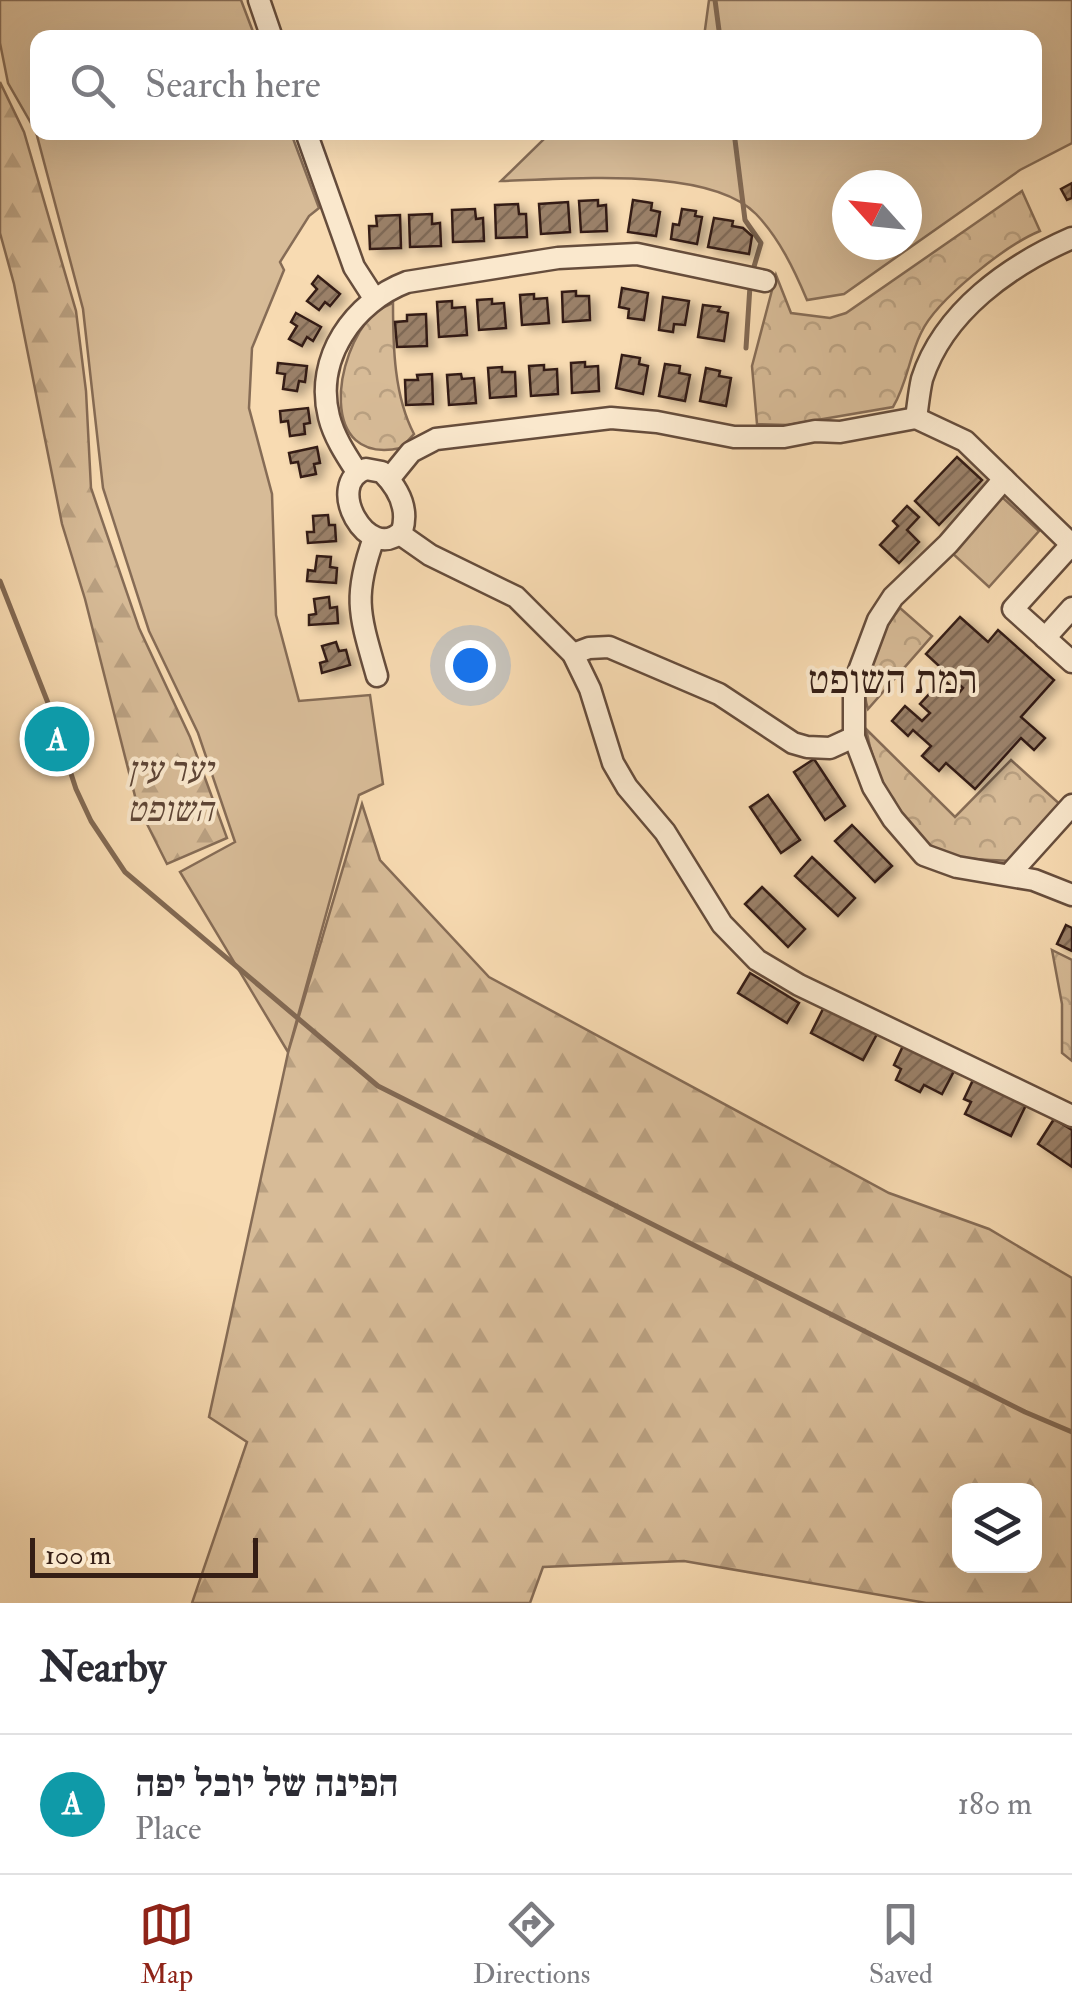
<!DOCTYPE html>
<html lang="en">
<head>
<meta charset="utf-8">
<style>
	body { margin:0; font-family:"IM FELL Double Pica","Frank Ruhl Libre",serif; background:#f2f2f3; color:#2b2b33 }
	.controls { position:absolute; right:30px; bottom:30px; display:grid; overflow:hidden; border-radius:20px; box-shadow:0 10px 40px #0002 }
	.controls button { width:90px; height:90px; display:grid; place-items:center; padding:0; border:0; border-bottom:2px solid #e1e1e2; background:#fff; color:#2b2b33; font:50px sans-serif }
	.compass { position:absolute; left:832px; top:170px; width:90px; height:90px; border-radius:50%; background:#fff; box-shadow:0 10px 40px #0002; rotate:297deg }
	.scale { position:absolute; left:30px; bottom:25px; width:228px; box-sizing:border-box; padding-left:10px; border:5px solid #351e15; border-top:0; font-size:28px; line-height:35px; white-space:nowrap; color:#351e15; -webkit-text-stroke:8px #fae8cd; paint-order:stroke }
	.you { position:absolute; left:470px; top:665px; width:35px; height:35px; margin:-25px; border:8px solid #fff; border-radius:50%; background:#1a73e8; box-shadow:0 0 0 15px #1a73e833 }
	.badge { display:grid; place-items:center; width:65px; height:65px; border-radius:50%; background:#8f2418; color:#fff; font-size:32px; font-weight:700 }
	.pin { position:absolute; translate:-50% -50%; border:5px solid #fff; box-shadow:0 2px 10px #0006 }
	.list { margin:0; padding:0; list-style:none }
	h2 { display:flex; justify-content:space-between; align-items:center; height:130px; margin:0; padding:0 40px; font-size:42px }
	h2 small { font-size:32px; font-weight:400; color:#7c7c81 }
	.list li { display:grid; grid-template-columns:65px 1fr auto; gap:30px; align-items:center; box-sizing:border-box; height:140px; padding:0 40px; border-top:2px solid #e1e1e2 }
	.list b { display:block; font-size:38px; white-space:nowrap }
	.list p { margin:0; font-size:32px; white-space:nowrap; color:#7c7c81 }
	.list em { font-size:32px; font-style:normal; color:#7c7c81 }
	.icon { flex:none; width:55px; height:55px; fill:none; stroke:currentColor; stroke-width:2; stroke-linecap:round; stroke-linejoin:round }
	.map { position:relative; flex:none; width:1072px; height:1603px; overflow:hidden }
	.search { position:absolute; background:#fff; box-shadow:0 10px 40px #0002; left:30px; right:30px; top:30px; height:110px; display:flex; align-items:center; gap:25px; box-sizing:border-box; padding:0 35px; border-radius:20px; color:#7c7c81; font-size:38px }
	.sheet { height:270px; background:#fff }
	nav { display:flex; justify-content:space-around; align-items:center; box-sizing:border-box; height:140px; border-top:2px solid #e1e1e2; background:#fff; font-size:28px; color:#7c7c81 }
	nav a { display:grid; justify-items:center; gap:5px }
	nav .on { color:#8f2418 }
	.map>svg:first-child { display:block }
	.green { fill:#d7bb97; stroke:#866c56; stroke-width:2.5; fill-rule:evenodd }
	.forest { fill:url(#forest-firs); stroke:#866c56; stroke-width:2.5; fill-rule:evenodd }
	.park { fill:url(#park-crowns); stroke:#866c56; stroke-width:2.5 }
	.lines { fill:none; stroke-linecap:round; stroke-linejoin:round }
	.stream { stroke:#826953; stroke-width:5 }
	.building { fill:url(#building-hatch); stroke:#351e15; stroke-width:2.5; filter:url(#shadow) }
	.minor-casing { stroke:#664d3c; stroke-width:25 }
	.minor { stroke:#fae8cd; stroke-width:20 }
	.labels { text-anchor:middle; stroke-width:8; stroke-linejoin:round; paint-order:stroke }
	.park-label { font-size:35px; font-style:italic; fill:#5e4536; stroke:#fae8cd }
	.quarter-label { font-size:40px; fill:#351e15; stroke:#fae8cd }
</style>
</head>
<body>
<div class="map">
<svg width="1072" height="1603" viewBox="0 0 1072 1603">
	<defs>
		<pattern id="forest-firs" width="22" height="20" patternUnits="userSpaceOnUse" patternTransform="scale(2.5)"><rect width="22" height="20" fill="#d7bb97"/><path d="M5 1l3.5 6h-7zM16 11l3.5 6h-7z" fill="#b9a081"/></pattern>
		<pattern id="park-crowns" width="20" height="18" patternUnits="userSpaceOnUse" patternTransform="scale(2.5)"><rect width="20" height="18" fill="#d7bb97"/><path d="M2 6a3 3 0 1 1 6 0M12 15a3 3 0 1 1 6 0" fill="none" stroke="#b9a081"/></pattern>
		<pattern id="building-hatch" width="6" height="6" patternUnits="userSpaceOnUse" patternTransform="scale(2.5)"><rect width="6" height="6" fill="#9a8067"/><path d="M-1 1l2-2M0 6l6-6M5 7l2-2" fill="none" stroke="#7e6854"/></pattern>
		<filter id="shadow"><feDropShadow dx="7" dy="4" stdDeviation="5" flood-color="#0004"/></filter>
	</defs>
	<rect width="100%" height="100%" fill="#f8dbb2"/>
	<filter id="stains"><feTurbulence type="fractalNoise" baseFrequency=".002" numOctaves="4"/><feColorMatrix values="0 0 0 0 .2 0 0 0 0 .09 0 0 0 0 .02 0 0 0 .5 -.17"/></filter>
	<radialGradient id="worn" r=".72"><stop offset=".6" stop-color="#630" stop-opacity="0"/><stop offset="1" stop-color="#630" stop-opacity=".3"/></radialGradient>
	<g class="green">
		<polygon points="0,0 241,0 255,37 38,38 38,132 291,133 319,208 309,216 280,262 284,270 252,348 249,408 272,494 276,615 299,701 370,695 383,784 359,795 288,1052 180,872 235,842 198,733 149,631 103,488 83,309 36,132 8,83 0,43"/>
		<path d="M709,0h363v143l-52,27 -176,124 -37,6c-13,-31 -28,-62 -51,-86 -48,-49 -191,-34 -255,-33l47,-46 7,-2 479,-1v-94l-330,-1zM847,185h60v60h-60z"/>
		<polygon points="1002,497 1039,531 989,587 952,553"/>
	</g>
	<g class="forest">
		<polygon points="0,82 24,132 76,311 86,391 91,488 139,628 190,737 227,838 167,864 137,804 85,599 62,524 14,284 0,233"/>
		<path d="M362,804l18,56 109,117 400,216 100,36 83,49v325h-146l-242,-42 -141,6 -13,36h-338l55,-161 -38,-25 79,-364zM960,1490h74v76h-74z"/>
	</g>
	<g class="park">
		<path d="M1022,191l18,40c-34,14 -104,69 -119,102 -12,24 -14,51 -28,74l-105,18 -31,-1 -5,-58 24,-91 15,38 39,5 16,-5z"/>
		<path d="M393,303c0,43 1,93 21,131l-13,14c-84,18 -67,-95 -28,-134 5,-5 14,-8 20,-11z"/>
		<path d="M900,608l32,28 -64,73c-12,-35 11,-73 32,-101z"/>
		<path d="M866,729l89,88 56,-57 52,47 -53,54c-22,-2 -49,0 -70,-8 -39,-16 -67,-85 -74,-124z"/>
		<polygon points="1052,950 1072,960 1072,1061 1062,1053 1062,1004"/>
	</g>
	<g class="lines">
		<g class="stream">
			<polyline points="715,0 720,38"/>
			<polyline points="734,132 745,220 761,243 753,270"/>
			<polyline points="746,348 750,286"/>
			<polyline points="0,581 48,703 76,789 91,821 125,872 378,1086 1025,1412 1072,1432"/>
		</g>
	</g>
	<g class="building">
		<polygon points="1072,183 1072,198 1067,200 1061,189"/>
		<polygon points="598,200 598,206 606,205 607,231 581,232 579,201"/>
		<polygon points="633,200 652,203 651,210 660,212 656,236 628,232"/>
		<polygon points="568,202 570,232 541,234 539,204"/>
		<polygon points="518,204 519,214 526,214 527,237 496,238 495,205"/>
		<polygon points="475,209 476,219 483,218 484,241 453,242 452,210"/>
		<polygon points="682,209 696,211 695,216 702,217 697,244 671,239 673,224 679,225"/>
		<polygon points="432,214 432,224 440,223 441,246 410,247 409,215"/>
		<polygon points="400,215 401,248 370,249 369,226 377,226 376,216"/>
		<polygon points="714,218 733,221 732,226 743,228 752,236 749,254 708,247"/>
		<polygon points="318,276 340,294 330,306 325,302 319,310 307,301 317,289 312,284"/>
		<polygon points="622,288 648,293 644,320 628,318 629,309 619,307"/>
		<polygon points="576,291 576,296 589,296 590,320 563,322 562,292"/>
		<polygon points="534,294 534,299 547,298 549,323 522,325 520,295"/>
		<polygon points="663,297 689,301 685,325 674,324 673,332 659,330"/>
		<polygon points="492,299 492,304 504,303 506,328 479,330 477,300"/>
		<polygon points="452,301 452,308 465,307 467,335 439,337 437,302"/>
		<polygon points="703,305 720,307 718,311 728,313 724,341 698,337"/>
		<polygon points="296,313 321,327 313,341 307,337 302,346 289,339 297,326 291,322"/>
		<polygon points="426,314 427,346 397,347 395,322 407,321 407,315"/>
		<polygon points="622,355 640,358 639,364 648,366 643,394 616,388"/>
		<polygon points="585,362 585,367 598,366 599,391 572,393 571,363"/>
		<polygon points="278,363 307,366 305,382 299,381 297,391 283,389 285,374 277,373"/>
		<polygon points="665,364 680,366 679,373 690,375 685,401 659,396"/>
		<polygon points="544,365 544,370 557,369 558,394 531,396 529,366"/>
		<polygon points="502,367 502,372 515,372 516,396 490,398 488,368"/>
		<polygon points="706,368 720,371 719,376 731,378 726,406 700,401"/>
		<polygon points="432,374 433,404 406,405 405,380 418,380 417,375"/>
		<polygon points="461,374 462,379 474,378 476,403 449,405 447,375"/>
		<polygon points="308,408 310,423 304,424 305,434 290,436 288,421 281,422 280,411"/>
		<polygon points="317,447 320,463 314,464 316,474 301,477 298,462 291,463 289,453"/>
		<polygon points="957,457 982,480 939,525 915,501"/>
		<polygon points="907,506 919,517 907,530 919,542 899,563 880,545 898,526 893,521"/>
		<polygon points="328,515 329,525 335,525 336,541 308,543 307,532 314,532 313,516"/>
		<polygon points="317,556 331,557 330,567 337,568 336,583 307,581 308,570 315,571"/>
		<polygon points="329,597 330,608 337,607 338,623 309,625 309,615 316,614 314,599"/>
		<polygon points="960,617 988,642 998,630 1054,680 1021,717 1045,738 1034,750 1021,738 975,789 946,763 939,771 922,756 931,746 913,730 908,736 892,721 905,706 922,721 930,713 920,704 943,679 959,693 963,688 926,654"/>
		<polygon points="336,642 339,651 346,650 350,665 322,673 320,663 327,661 322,646"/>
		<polygon points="814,759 845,806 825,820 794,772"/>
		<polygon points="768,795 800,840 781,853 750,807"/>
		<polygon points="852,825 892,866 875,882 835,841"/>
		<polygon points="812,857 855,898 838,916 795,876"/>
		<polygon points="762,887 805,929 788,947 745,904"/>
		<polygon points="1066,925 1072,928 1072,951 1057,944"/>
		<polygon points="750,973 799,1003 787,1023 738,993"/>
		<polygon points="824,1007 877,1034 863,1060 811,1033"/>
		<polygon points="903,1046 954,1071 942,1094 924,1085 920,1092 896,1080 901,1069 894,1065"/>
		<polygon points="973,1080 1026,1105 1011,1136 965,1114 971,1102 964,1099"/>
		<polygon points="1054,1119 1072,1130 1072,1167 1038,1144"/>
	</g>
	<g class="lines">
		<g class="minor-casing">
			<g id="minor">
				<polyline points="259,0 272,38"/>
				<polyline points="306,132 354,267 374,298"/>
				<path d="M916,418c2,-13 3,-26 6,-39 22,-68 88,-114 150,-141"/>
				<path d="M366,469l16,3c16,16 27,36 20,59 -34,34 -79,-48 -36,-62z"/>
				<path d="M357,472c-11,-17 -23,-35 -28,-55 -15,-59 25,-115 78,-135l151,-24 79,-4 128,27"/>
				<polyline points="389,479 411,452 436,439 611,418 657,422 734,437 784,437 815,431 840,432 916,418 965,441 1072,545"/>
				<polyline points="1004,479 948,544 893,597 878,620 854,684 854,737 873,787 893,819 924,855 957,867 1034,880 1072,895"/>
				<polyline points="400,534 430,555 516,597 573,654 590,689 613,763 627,787 665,832 722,924 757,960 799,985 1072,1116"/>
				<path d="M374,538c-22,60 -14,78 3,138"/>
				<polyline points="1071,545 1013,609 1072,662"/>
				<polyline points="1045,638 1072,608"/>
				<polyline points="573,654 589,648 609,647 719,694 793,743 807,747 830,748 854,737"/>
				<polyline points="1009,875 1072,805"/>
			</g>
		</g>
		<use href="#minor" class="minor"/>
	</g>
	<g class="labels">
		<g class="park-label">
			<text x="170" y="781">יער עין<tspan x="170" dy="40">השופט</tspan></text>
		</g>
		<g class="quarter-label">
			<text x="893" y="693">רמת השופט</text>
		</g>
	</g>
	<rect width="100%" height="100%" filter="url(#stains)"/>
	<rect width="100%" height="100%" fill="url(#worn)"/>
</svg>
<div class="controls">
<button><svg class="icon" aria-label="layers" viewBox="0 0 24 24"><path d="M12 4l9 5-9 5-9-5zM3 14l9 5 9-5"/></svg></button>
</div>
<svg class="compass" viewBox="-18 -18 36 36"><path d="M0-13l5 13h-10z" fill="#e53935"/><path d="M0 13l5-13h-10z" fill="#7c7c81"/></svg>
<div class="scale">100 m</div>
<div class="you"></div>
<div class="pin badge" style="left:57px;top:739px;background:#0f9aa8">A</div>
<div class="search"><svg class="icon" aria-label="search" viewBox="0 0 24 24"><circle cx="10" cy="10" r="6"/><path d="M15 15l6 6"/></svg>Search here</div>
</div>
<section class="sheet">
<h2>Nearby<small></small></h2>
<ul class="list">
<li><span class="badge" style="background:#0f9aa8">A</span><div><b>הפינה של יובל יפה</b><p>Place</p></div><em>180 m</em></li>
</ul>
</section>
<nav>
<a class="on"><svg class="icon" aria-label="map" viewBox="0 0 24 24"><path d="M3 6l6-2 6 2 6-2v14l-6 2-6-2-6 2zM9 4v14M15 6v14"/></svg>Map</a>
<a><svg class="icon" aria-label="directions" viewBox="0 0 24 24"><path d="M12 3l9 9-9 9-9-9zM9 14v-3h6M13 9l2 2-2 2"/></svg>Directions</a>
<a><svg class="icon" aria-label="saved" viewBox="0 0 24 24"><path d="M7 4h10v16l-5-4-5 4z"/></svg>Saved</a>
</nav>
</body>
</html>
